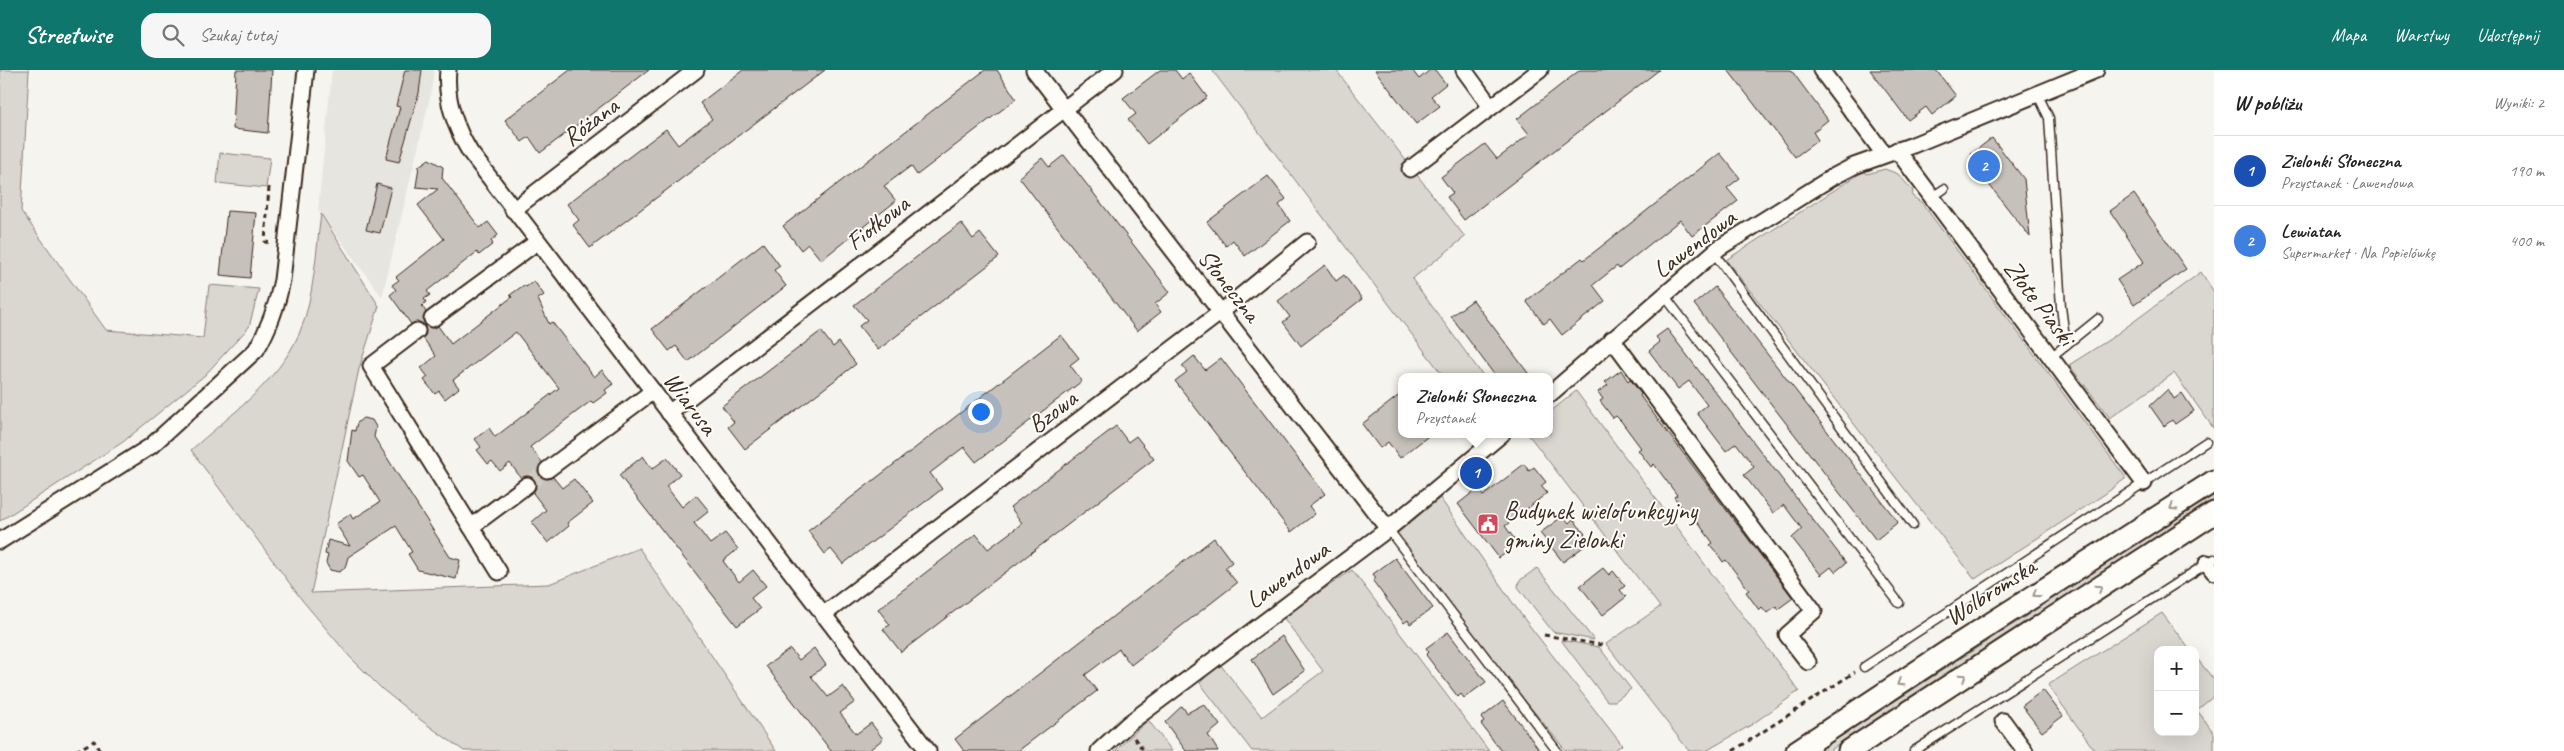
<!DOCTYPE html>
<html lang="pl">
<head>
<meta charset="utf-8">
<style>
	body { margin:0; font-family:Caveat,sans-serif; background:#f6f6f6; color:#222 }
	.controls { position:absolute; right:15px; bottom:15px; display:grid; overflow:hidden; border-radius:10px; box-shadow:0 5px 20px #0002 }
	.controls button { width:45px; height:45px; display:grid; place-items:center; padding:0; border:0; border-bottom:1px solid #e0e0e0; background:#fff; color:#222; font:25px sans-serif }
	.you { position:absolute; left:980px; top:341px; width:18px; height:18px; margin:-12px; border:4px solid #fff; border-radius:50%; background:#1a73e8; box-shadow:0 0 0 8px #1a73e833 }
	.badge { display:grid; place-items:center; width:32px; height:32px; border-radius:50%; background:#0f766e; color:#fff; font-size:16px; font-weight:700 }
	.pin { position:absolute; translate:-50% -50%; border:2px solid #fff; box-shadow:0 1px 5px #0006 }
	.popup { position:absolute; left:1398px; top:303px; width:155px; height:65px; box-sizing:border-box; display:grid; place-content:center; border-radius:10px; background:#fff; filter:drop-shadow(0 1px 4px #0005); font-size:16px; white-space:nowrap; color:#767676 }
	.popup b { font-size:19px; color:#222 }
	.popup::after { content:''; position:absolute; left:50%; top:100%; margin-left:-10px; border:10px solid transparent; border-top-color:#fff }
	.list { margin:0; padding:0; list-style:none }
	h2 { display:flex; justify-content:space-between; align-items:center; height:65px; margin:0; padding:0 20px; font-size:21px }
	h2 small { font-size:16px; font-weight:400; color:#767676 }
	.list li { display:grid; grid-template-columns:32px 1fr auto; gap:15px; align-items:center; box-sizing:border-box; height:70px; padding:0 20px; border-top:1px solid #e0e0e0 }
	.list b { display:block; font-size:19px; white-space:nowrap }
	.list p { margin:0; font-size:16px; white-space:nowrap; color:#767676 }
	.list em { font-size:16px; font-style:normal; color:#767676 }
	.icon { flex:none; width:28px; height:28px; fill:none; stroke:currentColor; stroke-width:2; stroke-linecap:round; stroke-linejoin:round }
	.map { position:relative; flex:none; width:2214px; height:681px; overflow:hidden }
	header { display:flex; align-items:center; gap:30px; box-sizing:border-box; height:70px; padding:0 25px; background:#0f766e; color:#fff }
	header strong { font-size:24px }
	nav { display:flex; gap:28px; margin-inline-start:auto; font-size:18px }
	.search { width:350px; height:45px; background:#f6f6f6; display:flex; align-items:center; gap:12px; box-sizing:border-box; padding:0 18px; border-radius:15px; color:#767676; font-size:19px }
	main { display:flex }
	aside { flex:1; background:#fff }
	.map>svg:first-child { display:block }
	.built { fill:#e7e5df }
	.green { fill:#dad6d0; stroke:#8a8077 }
	.building { fill:#c7c1bb; stroke:#3b2a1e }
	.lines { fill:none; stroke-linecap:round; stroke-linejoin:round }
	.street-tunnel { stroke:#d0ccc4; stroke-width:15; stroke-dasharray:15 8; stroke-linecap:butt }
	.lane-casing { stroke:#3b2a1e; stroke-width:11 }
	.street-casing { stroke:#3b2a1e; stroke-width:19 }
	.secondary-casing { stroke:#3b2a1e; stroke-width:25 }
	.path { stroke:#3b2a1e; stroke-width:3; stroke-dasharray:5 4; stroke-linecap:butt }
	.lane { stroke:#fdfcf7; stroke-width:8 }
	.street { stroke:#fdfcf7; stroke-width:15 }
	.secondary { stroke:#fdfcf7; stroke-width:21 }
	.oneway { stroke:#9c938a }
	.labels { text-anchor:middle; stroke-width:4; stroke-linejoin:round; paint-order:stroke }
	.street-label { font-size:25px; fill:#3b2a1e; stroke:#fdfcf7 }
	.poi-label { font-size:25px; fill:#3b2a1e; stroke:#fdfcf7; text-anchor:start }
</style>
</head>
<body>
<header>
<strong>Streetwise</strong>
<div class="search"><svg class="icon" aria-label="search" viewBox="0 0 24 24"><circle cx="10" cy="10" r="6"/><path d="M15 15l6 6"/></svg>Szukaj tutaj</div>
<nav><a>Mapa</a><a>Warstwy</a><a>Udostępnij</a></nav>
</header>
<main>
<div class="map">
<svg width="2214" height="681" viewBox="0 0 2214 681">
	<rect width="100%" height="100%" fill="#f5f4ee"/>
	<filter id="ink" filterUnits="userSpaceOnUse"><feTurbulence type="fractalNoise" baseFrequency=".02" numOctaves="2"/><feDisplacementMap in="SourceGraphic" scale="10" xChannelSelector="R" yChannelSelector="G"/><feConvolveMatrix kernelMatrix="1 2 1 2 8 2 1 2 1" color-interpolation-filters="sRGB"/></filter>
	<g filter="url(#ink)">
		<polygon class="built" points="332,0 434,0 431,23 382,227 318,140"/>
		<g class="green">
			<polygon points="0,0 29,0 21,141 106,260 203,268 209,215 259,219 249,257 205,305 123,372 0,451"/>
			<polygon points="1212,0 1336,0 1465,167 1412,209 1484,307 1444,307"/>
			<polygon points="220,83 270,88 266,118 217,113"/>
			<polygon points="1885,99 1898,104 1913,121 1912,126 1922,133 2126,408 2105,424 1975,509 1726,190 1864,101 1867,104"/>
			<path d="M321,144l58,92 -20,63 -48,224 238,-9 90,-36 137,203h-312l-42,-30 -40,-32 -33,-33 -47,-56 -111,-150c38,-34 87,-68 108,-116 15,-33 17,-84 22,-120z"/>
			<polygon points="2201,202 2214,222 2214,359 2174,303 2110,348 2069,295 2110,269"/>
			<polygon points="1576,321 1799,621 1751,655 1706,681 1689,681 1606,574 1660,537 1528,364 1550,364 1550,342"/>
			<polygon points="2214,424 2214,430 1829,681 1818,681"/>
			<polygon points="1440,428 1522,546 1622,675 1613,681 1566,681 1479,574 1395,465"/>
			<polygon points="1537,498 1594,570 1553,562 1518,517 1519,511"/>
			<polygon points="1352,500 1489,681 1252,681 1200,613 1219,593 1262,647 1323,601 1283,547"/>
			<polygon points="2162,543 2190,580 2158,580 2158,662 2195,662 2195,586 2214,610 2214,626 2197,640 2214,663 2214,681 2095,681 2048,615"/>
			<polygon points="1561,570 1599,577 1631,619 1615,631 1607,631"/>
			<polygon points="1148,650 1172,681 1115,681"/>
		</g>
		<g class="building">
			<polygon points="236,0 272,0 268,63 233,59"/>
			<polygon points="405,0 422,0 419,23 399,92 386,89 400,37 396,36"/>
			<polygon points="570,0 649,0 540,83 529,67 522,72 505,50"/>
			<polygon points="743,0 825,0 590,178 573,155 579,150 567,134 666,59 678,75 712,49 700,33"/>
			<polygon points="985,0 997,0 1016,29 917,105 911,96 884,116 896,131 821,190 808,174 801,180 783,156"/>
			<polygon points="1160,0 1175,0 1182,9 1189,3 1207,27 1147,74 1128,50 1136,44 1123,28"/>
			<polygon points="1375,0 1412,0 1419,9 1430,0 1435,0 1446,14 1431,26 1440,36 1416,54"/>
			<polygon points="1580,0 1659,0 1464,150 1447,127 1453,123 1441,107 1485,74 1497,89 1513,77 1529,64 1517,49"/>
			<polygon points="1728,0 1791,0 1828,50 1813,62 1818,70 1795,87"/>
			<polygon points="1870,0 1936,0 1956,26 1932,45 1926,37 1908,50"/>
			<polygon points="1992,68 2024,109 2030,167 1980,103 1984,100 1971,84"/>
			<polygon points="1720,83 1740,108 1727,118 1738,131 1692,166 1680,150 1619,199 1617,196 1593,215 1605,231 1562,265 1550,249 1544,254 1526,231 1582,188 1584,190"/>
			<polygon points="1064,85 1170,222 1155,234 1161,242 1137,261 1019,107 1042,88 1049,97"/>
			<polygon points="429,89 443,97 442,108 480,158 488,152 498,165 491,171 493,174 479,185 477,182 427,221 430,225 424,229 426,232 422,236 426,242 423,250 425,255 433,258 438,256 451,274 512,227 510,225 524,215 526,217 534,211 544,225 538,229 549,254 552,252 594,307 602,300 613,314 605,320 607,323 593,333 591,331 530,377 542,392 538,401 540,406 548,409 553,407 562,418 574,409 593,433 567,453 569,456 548,473 532,452 546,440 533,423 536,418 535,410 530,406 521,408 510,393 500,401 492,391 488,394 477,380 481,377 475,369 489,358 495,367 559,318 516,262 453,310 459,318 445,329 439,321 435,324 424,310 428,307 421,298 436,286 423,268 426,264 425,256 420,252 411,254 390,225 396,220 392,215 399,210 396,207 444,169 418,135 438,119 416,117 419,96"/>
			<polygon points="1268,106 1286,129 1279,135 1290,151 1245,186 1233,170 1226,176 1207,152"/>
			<polygon points="377,114 391,118 380,163 366,160"/>
			<polygon points="2134,124 2186,199 2134,235 2117,210 2144,192 2110,141"/>
			<polygon points="227,141 256,143 250,208 220,205"/>
			<polygon points="961,153 973,169 980,163 999,187 878,280 859,256 867,250 854,235"/>
			<polygon points="763,173 780,196 774,200 786,216 688,292 676,276 669,281 652,259"/>
			<polygon points="1325,195 1336,211 1344,205 1362,229 1301,276 1283,252 1290,247 1278,231"/>
			<polygon points="1715,217 1898,452 1876,470 1694,234"/>
			<polygon points="1473,230 1531,307 1496,307 1451,246"/>
			<polygon points="1667,259 1846,493 1835,502 1831,497 1821,505 1792,468 1802,459 1784,435 1773,443 1744,405 1754,397 1746,386 1736,373 1726,381 1697,343 1707,335 1689,311 1678,319 1649,281 1660,272 1656,267"/>
			<polygon points="821,261 833,277 839,272 856,294 745,379 728,357 734,352 722,336"/>
			<polygon points="1061,265 1079,288 1070,295 1082,311 976,392 964,377 930,403 942,419 843,494 831,479 825,484 808,461"/>
			<polygon points="1194,286 1205,300 1221,288 1325,424 1309,436 1315,444 1291,462 1175,311 1187,302 1182,296"/>
			<polygon points="1621,300 1628,311 1630,309 1641,324 1640,326 1793,528 1778,539 1776,536 1767,543 1762,537 1759,540 1746,522 1749,520 1726,490 1723,492 1717,483 1710,475 1713,473 1690,442 1687,444 1674,427 1677,425 1654,394 1651,397 1638,380 1641,378 1621,351 1616,346 1613,348 1600,331 1603,329 1598,322 1608,315 1605,312"/>
			<polygon points="2168,319 2174,329 2182,323 2194,341 2175,354 2172,350 2164,356 2150,336"/>
			<polygon points="1402,323 1402,364 1431,364 1400,388 1388,372 1380,378 1362,354"/>
			<polygon points="363,348 372,350 376,357 374,367 450,487 460,490 456,509 418,500 408,484 412,482 396,456 348,487 345,498 339,502 330,500 326,493 328,485 325,484 328,470 350,476 336,454 350,444 353,449 380,432 363,405 359,407 348,391 352,360 355,361 357,353"/>
			<polygon points="1116,356 1128,372 1136,366 1154,389 901,582 883,559 890,555 878,539 976,464 988,479 1015,459 1022,453 1010,437"/>
			<polygon points="643,386 652,399 667,388 680,404 666,416 682,437 696,425 709,441 694,453 710,474 725,463 738,479 723,491 739,512 753,500 766,516 751,528 760,539 737,556 619,405"/>
			<polygon points="1524,394 1529,401 1534,397 1546,412 1541,416 1547,423 1505,456 1518,474 1499,488 1458,434 1477,419 1483,426"/>
			<polygon points="1563,446 1569,453 1573,449 1585,464 1580,468 1586,475 1563,492 1540,463"/>
			<polygon points="1214,468 1232,492 1225,498 1237,513 1131,595 1119,579 1101,593 1085,605 1097,621 1018,681 964,681 955,669"/>
			<polygon points="1395,488 1433,538 1410,554 1408,550 1404,553 1373,511 1376,508 1373,504"/>
			<polygon points="1603,498 1609,505 1613,501 1625,516 1620,520 1626,527 1603,545 1580,516"/>
			<polygon points="1448,562 1486,612 1464,628 1461,624 1458,627 1426,585 1429,582 1426,578"/>
			<polygon points="1282,566 1305,601 1273,624 1252,589"/>
			<polygon points="814,578 826,595 811,606 828,627 843,616 855,632 840,643 856,664 871,653 883,669 868,681 831,681 766,596 790,579 799,590"/>
			<polygon points="2043,620 2063,646 2042,662 2022,636"/>
			<polygon points="1503,631 1522,656 1540,681 1501,681 1481,654 1484,652 1481,648"/>
			<polygon points="1204,634 1220,655 1208,665 1218,681 1186,681 1165,652 1182,636 1187,643"/>
		</g>
		<g class="lines">
			<polyline class="street-tunnel" points="527,415 547,400"/>
			<g class="lane-casing">
				<g id="lane">
					<polyline points="2037,23 2049,48 2061,237 2066,275"/>
					<polyline points="1932,127 1944,119"/>
					<polyline points="1714,183 1913,455"/>
					<polyline points="1664,225 1899,533"/>
					<polyline points="2051,287 2098,249"/>
					<polyline points="1388,459 1557,681"/>
					<polyline points="1864,597 2206,372"/>
					<polyline points="1914,681 2214,489"/>
				</g>
			</g>
			<g class="street-casing">
				<g id="street">
					<path d="M448,0c-3,30 7,57 22,82l458,599"/>
					<polyline points="1034,0 1388,459"/>
					<polyline points="1464,0 1491,37"/>
					<polyline points="1821,0 1884,84"/>
					<polyline points="1897,80 2144,413"/>
					<polyline points="1410,99 1540,0"/>
					<polyline points="513,140 696,0"/>
					<polyline points="432,249 537,172"/>
					<polyline points="417,261 371,296 499,502"/>
					<polyline points="1612,269 1814,541 1787,565 1808,592"/>
					<polyline points="1550,324 1719,178 1831,108 1854,96 1913,75 2096,0"/>
					<polyline points="669,343 1115,0"/>
					<polyline points="547,400 653,321"/>
					<polyline points="471,457 527,415"/>
					<path d="M0,471l151,-95 105,-96c14,-23 21,-44 26,-70l24,-210"/>
					<polyline points="2207,493 2214,502"/>
					<polyline points="823,545 1221,242 1307,172"/>
					<polyline points="2003,651 2025,681"/>
					<polyline points="1099,681 1128,654 1388,459 1502,364"/>
				</g>
			</g>
			<g class="secondary-casing">
				<g id="secondary">
					<polyline points="1797,681 1959,574 2214,411"/>
					<polyline points="1849,681 2214,443"/>
				</g>
			</g>
			<g class="path">
				<polyline points="269,117 265,172 272,173"/>
				<polyline points="1544,565 1602,575"/>
				<polyline points="1134,668 1144,681"/>
				<polyline points="76,681 94,671 100,681"/>
				<polyline points="1733,681 1855,602"/>
			</g>
			<use href="#lane" class="lane"/>
			<use href="#street" class="street"/>
			<use href="#secondary" class="secondary"/>
		</g>
		<defs><path id="oneway-chevron" d="M-2-3.5L2.5 0L-2 3.5" fill="none" stroke-width="1.6" stroke-linecap="round" stroke-linejoin="round" transform="scale(1.25)"/></defs>
		<g class="oneway">
			<use href="#oneway-chevron" transform="translate(2173 437) rotate(148)"/>
			<use href="#oneway-chevron" transform="translate(2099 518) rotate(-33)"/>
			<use href="#oneway-chevron" transform="translate(2036 524) rotate(147)"/>
			<use href="#oneway-chevron" transform="translate(1963 607) rotate(-33)"/>
			<use href="#oneway-chevron" transform="translate(1900 613) rotate(147)"/>
		</g>
	</g>
	<defs>
		<g id="civic-square" transform="scale(1.125)"><rect x="-9" y="-9" width="18" height="18" rx="4" fill="#d1495b" stroke="#fdfcf7"/><path d="M-.6-6.5H3V-4.5H.6V-3L4-1V1h2V6H-6V1h2V-1L-.6-3ZM-1.2 2.5V6h2.4V2.5Z" fill="#fff"/></g>
	</defs>
	<g fill-rule="evenodd">
		<use href="#civic-square" x="1488" y="454"/>
	</g>
	<g class="labels">
		<g class="street-label">
			<text transform="translate(590 51) rotate(-37)" y="9">Różana</text>
			<text transform="translate(877 152) rotate(-38)" y="9">Fiołkowa</text>
			<text transform="translate(1694 173) rotate(-37)" y="9">Lawendowa</text>
			<text transform="translate(1230 215) rotate(52)" y="9">Słoneczna</text>
			<text transform="translate(2040 232) rotate(53)" y="9">Złote Piaski</text>
			<text transform="translate(691 333) rotate(53)" y="9">Wiarusa</text>
			<text transform="translate(1052 341) rotate(-37)" y="9">Bzowa</text>
			<text transform="translate(1287 504) rotate(-36)" y="9">Lawendowa</text>
			<text transform="translate(1990 521) rotate(-33)" y="9">Wolbromska</text>
		</g>
		<g class="poi-label">
			<text x="1504" y="449">Budynek wielofunkcyjny<tspan x="1504" dy="29">gminy Zielonki</tspan></text>
		</g>
	</g>
</svg>
<div class="controls">
<button>+</button>
<button>−</button>
</div>
<div class="you"></div>
<div class="pin badge" style="left:1476px;top:403px;background:#1a4fb4">1</div>
<div class="popup"><b>Zielonki Słoneczna</b>Przystanek</div>
<div class="pin badge" style="left:1984px;top:96px;background:#3f7fe0">2</div>
</div>
<aside>
<h2>W pobliżu<small>Wyniki: 2</small></h2>
<ul class="list">
<li><span class="badge" style="background:#1a4fb4">1</span><div><b>Zielonki Słoneczna</b><p>Przystanek · Lawendowa</p></div><em>190 m</em></li>
<li><span class="badge" style="background:#3f7fe0">2</span><div><b>Lewiatan</b><p>Supermarket · Na Popielówkę</p></div><em>400 m</em></li>
</ul>
</aside>
</main>
</body>
</html>
